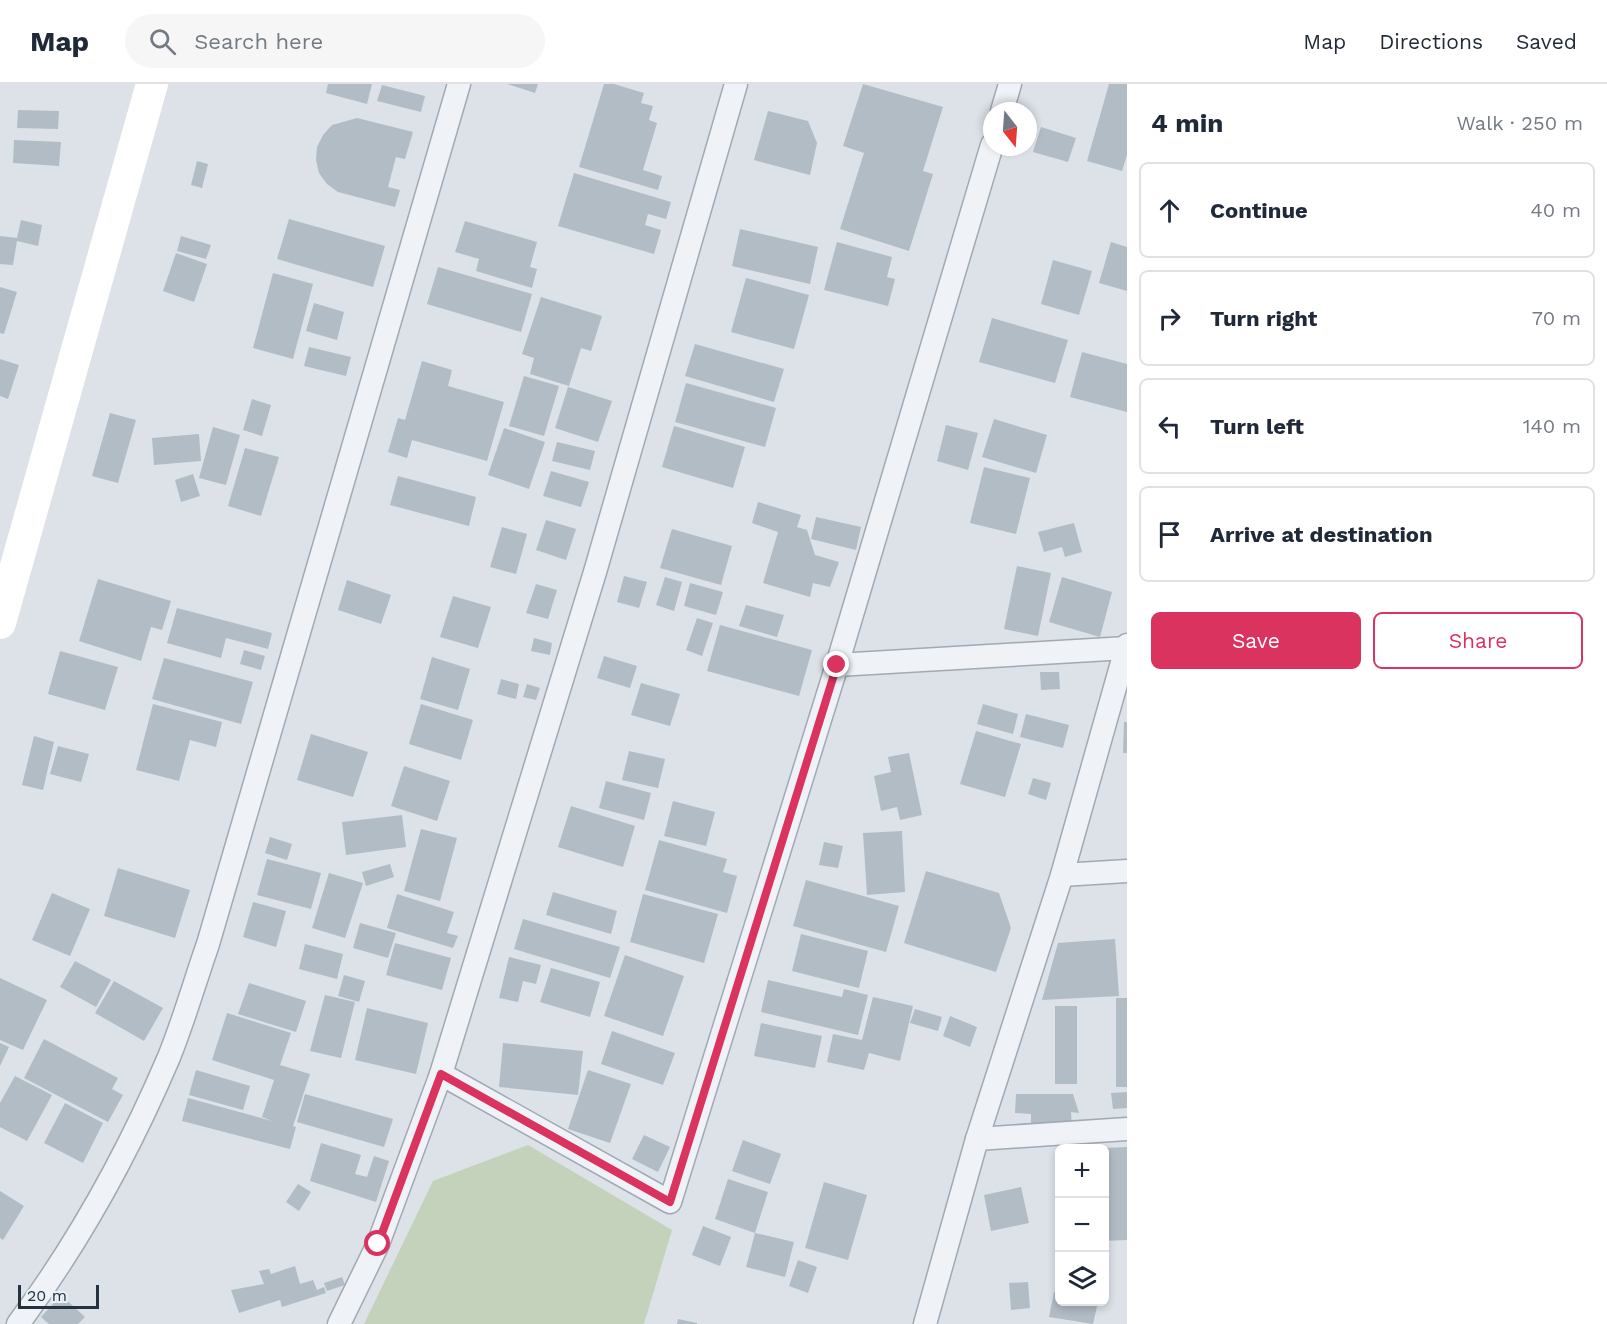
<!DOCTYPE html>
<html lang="en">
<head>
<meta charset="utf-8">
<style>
	body { margin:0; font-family:"Work Sans",sans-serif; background:#f6f6f7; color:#1f2937 }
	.controls { position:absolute; right:18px; bottom:18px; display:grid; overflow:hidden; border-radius:9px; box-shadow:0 3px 9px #0003 }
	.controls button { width:54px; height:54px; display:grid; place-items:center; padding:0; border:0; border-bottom:2px solid #e0e1e3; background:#fff; color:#1f2937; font:30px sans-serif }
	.compass { position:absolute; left:983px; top:18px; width:54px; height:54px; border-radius:50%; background:#fff; box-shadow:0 3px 9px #0003; rotate:163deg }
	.scale { position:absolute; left:18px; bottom:15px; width:81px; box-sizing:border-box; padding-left:6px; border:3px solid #24313f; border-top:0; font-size:16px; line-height:21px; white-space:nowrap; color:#24313f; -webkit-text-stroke:4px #ebf1f5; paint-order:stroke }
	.stop { position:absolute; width:18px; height:18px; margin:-14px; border:4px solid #db3360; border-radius:50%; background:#fff }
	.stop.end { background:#db3360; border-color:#fff; box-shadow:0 2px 6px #0008 }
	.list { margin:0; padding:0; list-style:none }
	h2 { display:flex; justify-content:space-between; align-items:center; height:78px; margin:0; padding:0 24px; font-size:26px }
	h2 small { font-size:20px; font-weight:400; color:#747a83 }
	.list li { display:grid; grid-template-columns:39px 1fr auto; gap:18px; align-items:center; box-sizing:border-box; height:96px; margin:0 12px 12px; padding:0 12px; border:2px solid #e0e1e3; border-radius:9px }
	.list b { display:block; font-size:22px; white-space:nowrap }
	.list em { font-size:20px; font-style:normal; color:#747a83 }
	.actions { display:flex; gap:12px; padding:18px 24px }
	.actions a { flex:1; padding:14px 0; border:2px solid #db3360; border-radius:9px; text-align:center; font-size:21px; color:#db3360 }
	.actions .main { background:#db3360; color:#fff }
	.icon { flex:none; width:33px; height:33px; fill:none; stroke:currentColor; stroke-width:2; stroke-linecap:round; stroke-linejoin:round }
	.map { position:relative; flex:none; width:1127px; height:1240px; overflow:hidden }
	header { display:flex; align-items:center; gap:36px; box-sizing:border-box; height:84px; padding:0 30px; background:#fff; border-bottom:2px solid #e0e1e3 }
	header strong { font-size:28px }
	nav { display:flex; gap:33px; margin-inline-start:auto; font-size:21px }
	.search { width:420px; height:54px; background:#f6f6f7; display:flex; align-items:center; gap:15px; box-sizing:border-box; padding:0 21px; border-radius:33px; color:#747a83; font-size:22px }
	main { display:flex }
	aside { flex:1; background:#fff }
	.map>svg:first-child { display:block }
	.green { fill:#c4d2bc }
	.building { fill:#b2bcc5 }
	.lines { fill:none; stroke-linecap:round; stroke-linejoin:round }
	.street-casing { stroke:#a1a9b2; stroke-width:25 }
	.street { stroke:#eff2f6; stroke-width:22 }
	.secondary { stroke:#fff; stroke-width:32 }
	.route { stroke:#db3360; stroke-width:8 }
</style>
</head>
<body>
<header>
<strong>Map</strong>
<div class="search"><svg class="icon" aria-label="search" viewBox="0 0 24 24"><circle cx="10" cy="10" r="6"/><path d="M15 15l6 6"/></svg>Search here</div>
<nav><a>Map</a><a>Directions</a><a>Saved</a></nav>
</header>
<main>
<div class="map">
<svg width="1127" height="1240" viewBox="0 0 1127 1240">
	<rect width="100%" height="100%" fill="#dce2e8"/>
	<polygon class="green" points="528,1061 672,1146 644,1240 364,1240 433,1097"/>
	<g class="building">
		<polygon points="328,0 372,0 367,20 326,9"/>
		<polygon points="507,0 538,0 535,9"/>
		<polygon points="604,0 614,0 644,9 641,19 653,22 649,36 657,39 643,86 662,92 658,106 579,83"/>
		<polygon points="863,0 943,23 923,87 933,90 909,167 840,145 864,69 843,62"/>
		<polygon points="1109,0 1127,0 1127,71 1122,87 1087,77"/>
		<polygon points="382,1 425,12 421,28 377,17"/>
		<polygon points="18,26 59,27 58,45 17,44"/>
		<polygon points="768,27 808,37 817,59 810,91 754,76"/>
		<polygon points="357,34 413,48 405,75 396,73 388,103 400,106 395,123 338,108 327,100 319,89 316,76 317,63 323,51 332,41"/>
		<polygon points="1041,43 1076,54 1068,78 1033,68"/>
		<polygon points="14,56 61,58 59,82 13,79"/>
		<polygon points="197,77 208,80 202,104 191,101"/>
		<polygon points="574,89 671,118 666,135 648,130 645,141 661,146 654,170 558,142"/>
		<polygon points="289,135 385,162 373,203 277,175"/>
		<polygon points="21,136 42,141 38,162 17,157 13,181 0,180 0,152 17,154"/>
		<polygon points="465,137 537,158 530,183 537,185 532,204 476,187 479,175 455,168"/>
		<polygon points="740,145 818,163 810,200 732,182"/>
		<polygon points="181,152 211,161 206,175 177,167"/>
		<polygon points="837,158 892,173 887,193 895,195 888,222 824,206"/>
		<polygon points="1111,158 1127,163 1127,207 1099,199"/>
		<polygon points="176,169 207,180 194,218 163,207"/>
		<polygon points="1053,176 1092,187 1079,231 1041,220"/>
		<polygon points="438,183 532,210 521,248 427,220"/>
		<polygon points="273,189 313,200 293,275 253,264"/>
		<polygon points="746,194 809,211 794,265 731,248"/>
		<polygon points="0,203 17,208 4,250 0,249"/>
		<polygon points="541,213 602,232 591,267 581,264 569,302 530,290 534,274 522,270"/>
		<polygon points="314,219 344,228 337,256 306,247"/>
		<polygon points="992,234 1068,256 1055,299 979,278"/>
		<polygon points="695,260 784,285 774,318 685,292"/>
		<polygon points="309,263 351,273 346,292 304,282"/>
		<polygon points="1082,268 1127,280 1127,328 1070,313"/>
		<polygon points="0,275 19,281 8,315 0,312"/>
		<polygon points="422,277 452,286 448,302 504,318 487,377 412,356 407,374 388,368 398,334 405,336"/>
		<polygon points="524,292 559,302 544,352 509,342"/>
		<polygon points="686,299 776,324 765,363 675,338"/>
		<polygon points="568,303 612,317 598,358 555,344"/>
		<polygon points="252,315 271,321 262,352 243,346"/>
		<polygon points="110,329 136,336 118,399 92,392"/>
		<polygon points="994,335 1047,351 1036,389 982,373"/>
		<polygon points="946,341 978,349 968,386 937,377"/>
		<polygon points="674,342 745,363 733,404 662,383"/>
		<polygon points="213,343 240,351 226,401 199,394"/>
		<polygon points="504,344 545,358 529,405 488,391"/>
		<polygon points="199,350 201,377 154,381 152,354"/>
		<polygon points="557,358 595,367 590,386 552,377"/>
		<polygon points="245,364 279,373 261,432 228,422"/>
		<polygon points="984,383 1030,394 1016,450 970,439"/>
		<polygon points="551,387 589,398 581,423 543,412"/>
		<polygon points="193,390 200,412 181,418 175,396"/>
		<polygon points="398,392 476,413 469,442 390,421"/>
		<polygon points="758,418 801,431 797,443 807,446 815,471 839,478 830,503 813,499 810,513 763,499 778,448 752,439"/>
		<polygon points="816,433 861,443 856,466 811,455"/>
		<polygon points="546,436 576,445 566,476 536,466"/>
		<polygon points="1074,439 1082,468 1065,473 1062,463 1044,468 1038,448"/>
		<polygon points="502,443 527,450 516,490 490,483"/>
		<polygon points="672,445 732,462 721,501 660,484"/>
		<polygon points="1017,482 1051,489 1038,552 1004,545"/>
		<polygon points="624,492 647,498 639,524 617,518"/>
		<polygon points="665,493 682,498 674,527 656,521"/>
		<polygon points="1062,493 1112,508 1100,553 1049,538"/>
		<polygon points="98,495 171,517 162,546 151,543 141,577 79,557"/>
		<polygon points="347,496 391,511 381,540 338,526"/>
		<polygon points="690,499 723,508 716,531 684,522"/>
		<polygon points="536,500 557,506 548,535 526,529"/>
		<polygon points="453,512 491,523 478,564 440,553"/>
		<polygon points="746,521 784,531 777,553 739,542"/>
		<polygon points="177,524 272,549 268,565 226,554 221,574 167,559"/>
		<polygon points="697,534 713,539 702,572 686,566"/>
		<polygon points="720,541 812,566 799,612 707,587"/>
		<polygon points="534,554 552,559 550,571 531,567"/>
		<polygon points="244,566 265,572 261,586 240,580"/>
		<polygon points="60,567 118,583 105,626 48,610"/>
		<polygon points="604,572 637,582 630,604 597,594"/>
		<polygon points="432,573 470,585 458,626 420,615"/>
		<polygon points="164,574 253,598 241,640 152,615"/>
		<polygon points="1040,588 1059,588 1060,605 1041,606"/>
		<polygon points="501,595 519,600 516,615 497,610"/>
		<polygon points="641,599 680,610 670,642 631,631"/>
		<polygon points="527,600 540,604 536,616 523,613"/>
		<polygon points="153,620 222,638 216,663 190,656 179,697 136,686"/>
		<polygon points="421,620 473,636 461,676 409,660"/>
		<polygon points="983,620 1018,630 1013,650 977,640"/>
		<polygon points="1026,630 1069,641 1063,664 1020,653"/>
		<polygon points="1124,638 1127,638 1127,669 1123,669"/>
		<polygon points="976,647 1021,660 1005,713 960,700"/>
		<polygon points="311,650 368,668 353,713 297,696"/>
		<polygon points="34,652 54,658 43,706 22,701"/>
		<polygon points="58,662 89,670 81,698 50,690"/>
		<polygon points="629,667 665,675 658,704 622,696"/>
		<polygon points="909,669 922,731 900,736 897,723 881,727 874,692 891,688 888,673"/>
		<polygon points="404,682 450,697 437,737 391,722"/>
		<polygon points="1033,694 1051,699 1046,716 1028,710"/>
		<polygon points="606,697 651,709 644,736 599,724"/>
		<polygon points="673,717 715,728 706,762 664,752"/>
		<polygon points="571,722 635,742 623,783 558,763"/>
		<polygon points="402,731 406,763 346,771 342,738"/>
		<polygon points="421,745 457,754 440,817 404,807"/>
		<polygon points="902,747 905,808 867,811 863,749"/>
		<polygon points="270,753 292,760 287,776 265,769"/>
		<polygon points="659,756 727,775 723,788 737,792 727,829 645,806"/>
		<polygon points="824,758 843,762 838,784 819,781"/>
		<polygon points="267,775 321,789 311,825 257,811"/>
		<polygon points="390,780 394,793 366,802 362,788"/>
		<polygon points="118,784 190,806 175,854 104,832"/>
		<polygon points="926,787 999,809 1011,844 996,888 904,859"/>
		<polygon points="329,789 363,799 345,854 312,844"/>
		<polygon points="806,796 899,822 886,868 793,842"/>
		<polygon points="553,808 617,827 611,850 546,831"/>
		<polygon points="52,809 90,825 70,872 32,856"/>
		<polygon points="397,810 454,828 447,849 458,852 453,864 387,844"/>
		<polygon points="643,810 718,830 704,879 630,858"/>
		<polygon points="253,818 286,827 276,863 243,853"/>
		<polygon points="523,835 620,863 610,894 514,865"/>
		<polygon points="360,839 396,849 388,874 353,864"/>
		<polygon points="801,850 868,867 859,904 792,887"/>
		<polygon points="1115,855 1119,912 1042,916 1058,859"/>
		<polygon points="395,859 451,874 442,906 386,891"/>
		<polygon points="305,860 343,870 337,895 299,885"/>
		<polygon points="625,871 684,892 663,952 604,932"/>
		<polygon points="509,873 541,881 536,900 523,897 518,918 499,914"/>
		<polygon points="75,877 111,896 96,923 60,903"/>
		<polygon points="551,884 600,898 590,933 540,918"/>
		<polygon points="344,891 365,897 359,918 338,912"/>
		<polygon points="0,894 47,916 23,966 0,956"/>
		<polygon points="768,896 842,913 844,905 868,911 858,951 761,928"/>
		<polygon points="114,897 163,924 144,957 95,929"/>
		<polygon points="249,899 306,917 296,948 238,930"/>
		<polygon points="325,911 355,918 341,974 310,967"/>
		<polygon points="873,913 913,922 900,977 869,969 864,986 827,978 833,950 862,956"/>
		<rect x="1116" y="914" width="11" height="89"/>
		<rect x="1055" y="922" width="22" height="78"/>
		<polygon points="367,924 428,939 416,990 355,976"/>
		<polygon points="915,925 942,933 938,947 910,939"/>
		<polygon points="227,929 291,949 280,981 310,990 293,1042 296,1043 290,1065 182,1037 188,1014 272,1037 262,1033 274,996 212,976"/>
		<polygon points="950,932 977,943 970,963 943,952"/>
		<polygon points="761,939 822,952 815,984 754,972"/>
		<polygon points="612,947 675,969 663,1001 601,980"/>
		<polygon points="44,955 118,994 112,1005 123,1011 108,1038 24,994"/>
		<polygon points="0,959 9,963 0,982"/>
		<polygon points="503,959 583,967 578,1011 499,1003"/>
		<polygon points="196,986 250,1002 243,1026 189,1011"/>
		<polygon points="588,986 631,1000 610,1059 568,1045"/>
		<polygon points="15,992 52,1011 27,1057 0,1043 0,1019"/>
		<polygon points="1127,1008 1127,1024 1113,1025 1111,1009"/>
		<polygon points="305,1010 393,1035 384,1063 297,1038"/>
		<polygon points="1016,1010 1073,1010 1079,1029 1071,1028 1072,1042 1031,1043 1031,1030 1015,1029"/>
		<polygon points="65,1019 103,1039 83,1079 44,1059"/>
		<polygon points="644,1051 670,1063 658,1088 632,1075"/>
		<polygon points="743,1056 781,1070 770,1100 732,1087"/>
		<polygon points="321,1059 361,1071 355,1090 367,1093 374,1072 389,1077 376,1118 310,1097"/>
		<polygon points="1127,1063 1127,1156 1104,1157 1104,1064"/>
		<polygon points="728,1095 768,1108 755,1149 715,1135"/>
		<polygon points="824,1098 867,1111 848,1176 805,1164"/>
		<polygon points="298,1100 311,1108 299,1127 286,1118"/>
		<polygon points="1021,1103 1029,1139 991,1147 984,1111"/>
		<polygon points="0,1107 24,1122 3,1156 0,1154"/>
		<polygon points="703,1142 731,1153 720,1182 692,1171"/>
		<polygon points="755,1149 794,1158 785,1193 746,1183"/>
		<polygon points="798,1176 817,1183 808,1209 789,1202"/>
		<polygon points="295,1182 300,1200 313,1196 317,1206 324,1203 326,1209 282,1223 280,1216 239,1229 231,1206 264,1200 259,1187 269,1185 271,1190"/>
		<polygon points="342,1193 345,1201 327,1207 324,1199"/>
		<polygon points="1028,1198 1030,1224 1011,1226 1009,1199"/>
		<polygon points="1054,1208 1060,1209 1060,1218 1098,1218 1093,1240 1049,1233"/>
		<polygon points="61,1211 85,1233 78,1240 49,1240 41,1233"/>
		<polygon points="678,1235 697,1239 697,1240 677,1240"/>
	</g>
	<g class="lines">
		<g class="street-casing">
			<g id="street">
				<polyline points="1002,27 1010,0"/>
				<polyline points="837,581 1127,564"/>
				<polyline points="1062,791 1127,787"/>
				<polyline points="441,990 670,1118 837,581 992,61"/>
				<polyline points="977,1055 1127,1045"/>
				<path d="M18,1240c61,-82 111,-173 151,-267 15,-37 26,-76 39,-113l251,-860"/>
				<polyline points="339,1240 378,1160 441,990 595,488 736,0"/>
				<polyline points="925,1240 977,1055 1062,791 1127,561"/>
			</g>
		</g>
		<use href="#street" class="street"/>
		<polyline class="secondary" points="0,539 152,0"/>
	</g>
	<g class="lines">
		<polyline class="route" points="378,1160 441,990 670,1118 837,581"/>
	</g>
</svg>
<div class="controls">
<button>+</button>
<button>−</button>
<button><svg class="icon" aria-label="layers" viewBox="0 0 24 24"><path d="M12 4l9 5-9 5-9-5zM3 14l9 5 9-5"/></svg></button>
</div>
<svg class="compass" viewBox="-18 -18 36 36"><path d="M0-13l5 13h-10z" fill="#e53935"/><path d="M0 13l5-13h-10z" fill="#747a83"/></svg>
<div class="scale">20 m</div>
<div class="stop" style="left:378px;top:1160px"></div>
<div class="stop end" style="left:837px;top:581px"></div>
</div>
<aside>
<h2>4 min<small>Walk · 250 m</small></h2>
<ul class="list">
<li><svg class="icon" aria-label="ahead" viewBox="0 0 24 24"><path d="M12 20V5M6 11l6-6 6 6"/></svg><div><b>Continue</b></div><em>40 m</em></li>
<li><svg class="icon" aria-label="right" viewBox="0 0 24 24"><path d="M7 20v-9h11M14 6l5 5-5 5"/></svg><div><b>Turn right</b></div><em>70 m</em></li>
<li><svg class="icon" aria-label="left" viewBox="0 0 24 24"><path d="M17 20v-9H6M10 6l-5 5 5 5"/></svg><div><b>Turn left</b></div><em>140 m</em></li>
<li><svg class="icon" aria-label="arrive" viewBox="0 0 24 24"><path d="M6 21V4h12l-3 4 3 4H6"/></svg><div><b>Arrive at destination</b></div></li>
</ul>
<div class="actions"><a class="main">Save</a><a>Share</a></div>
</aside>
</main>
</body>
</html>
